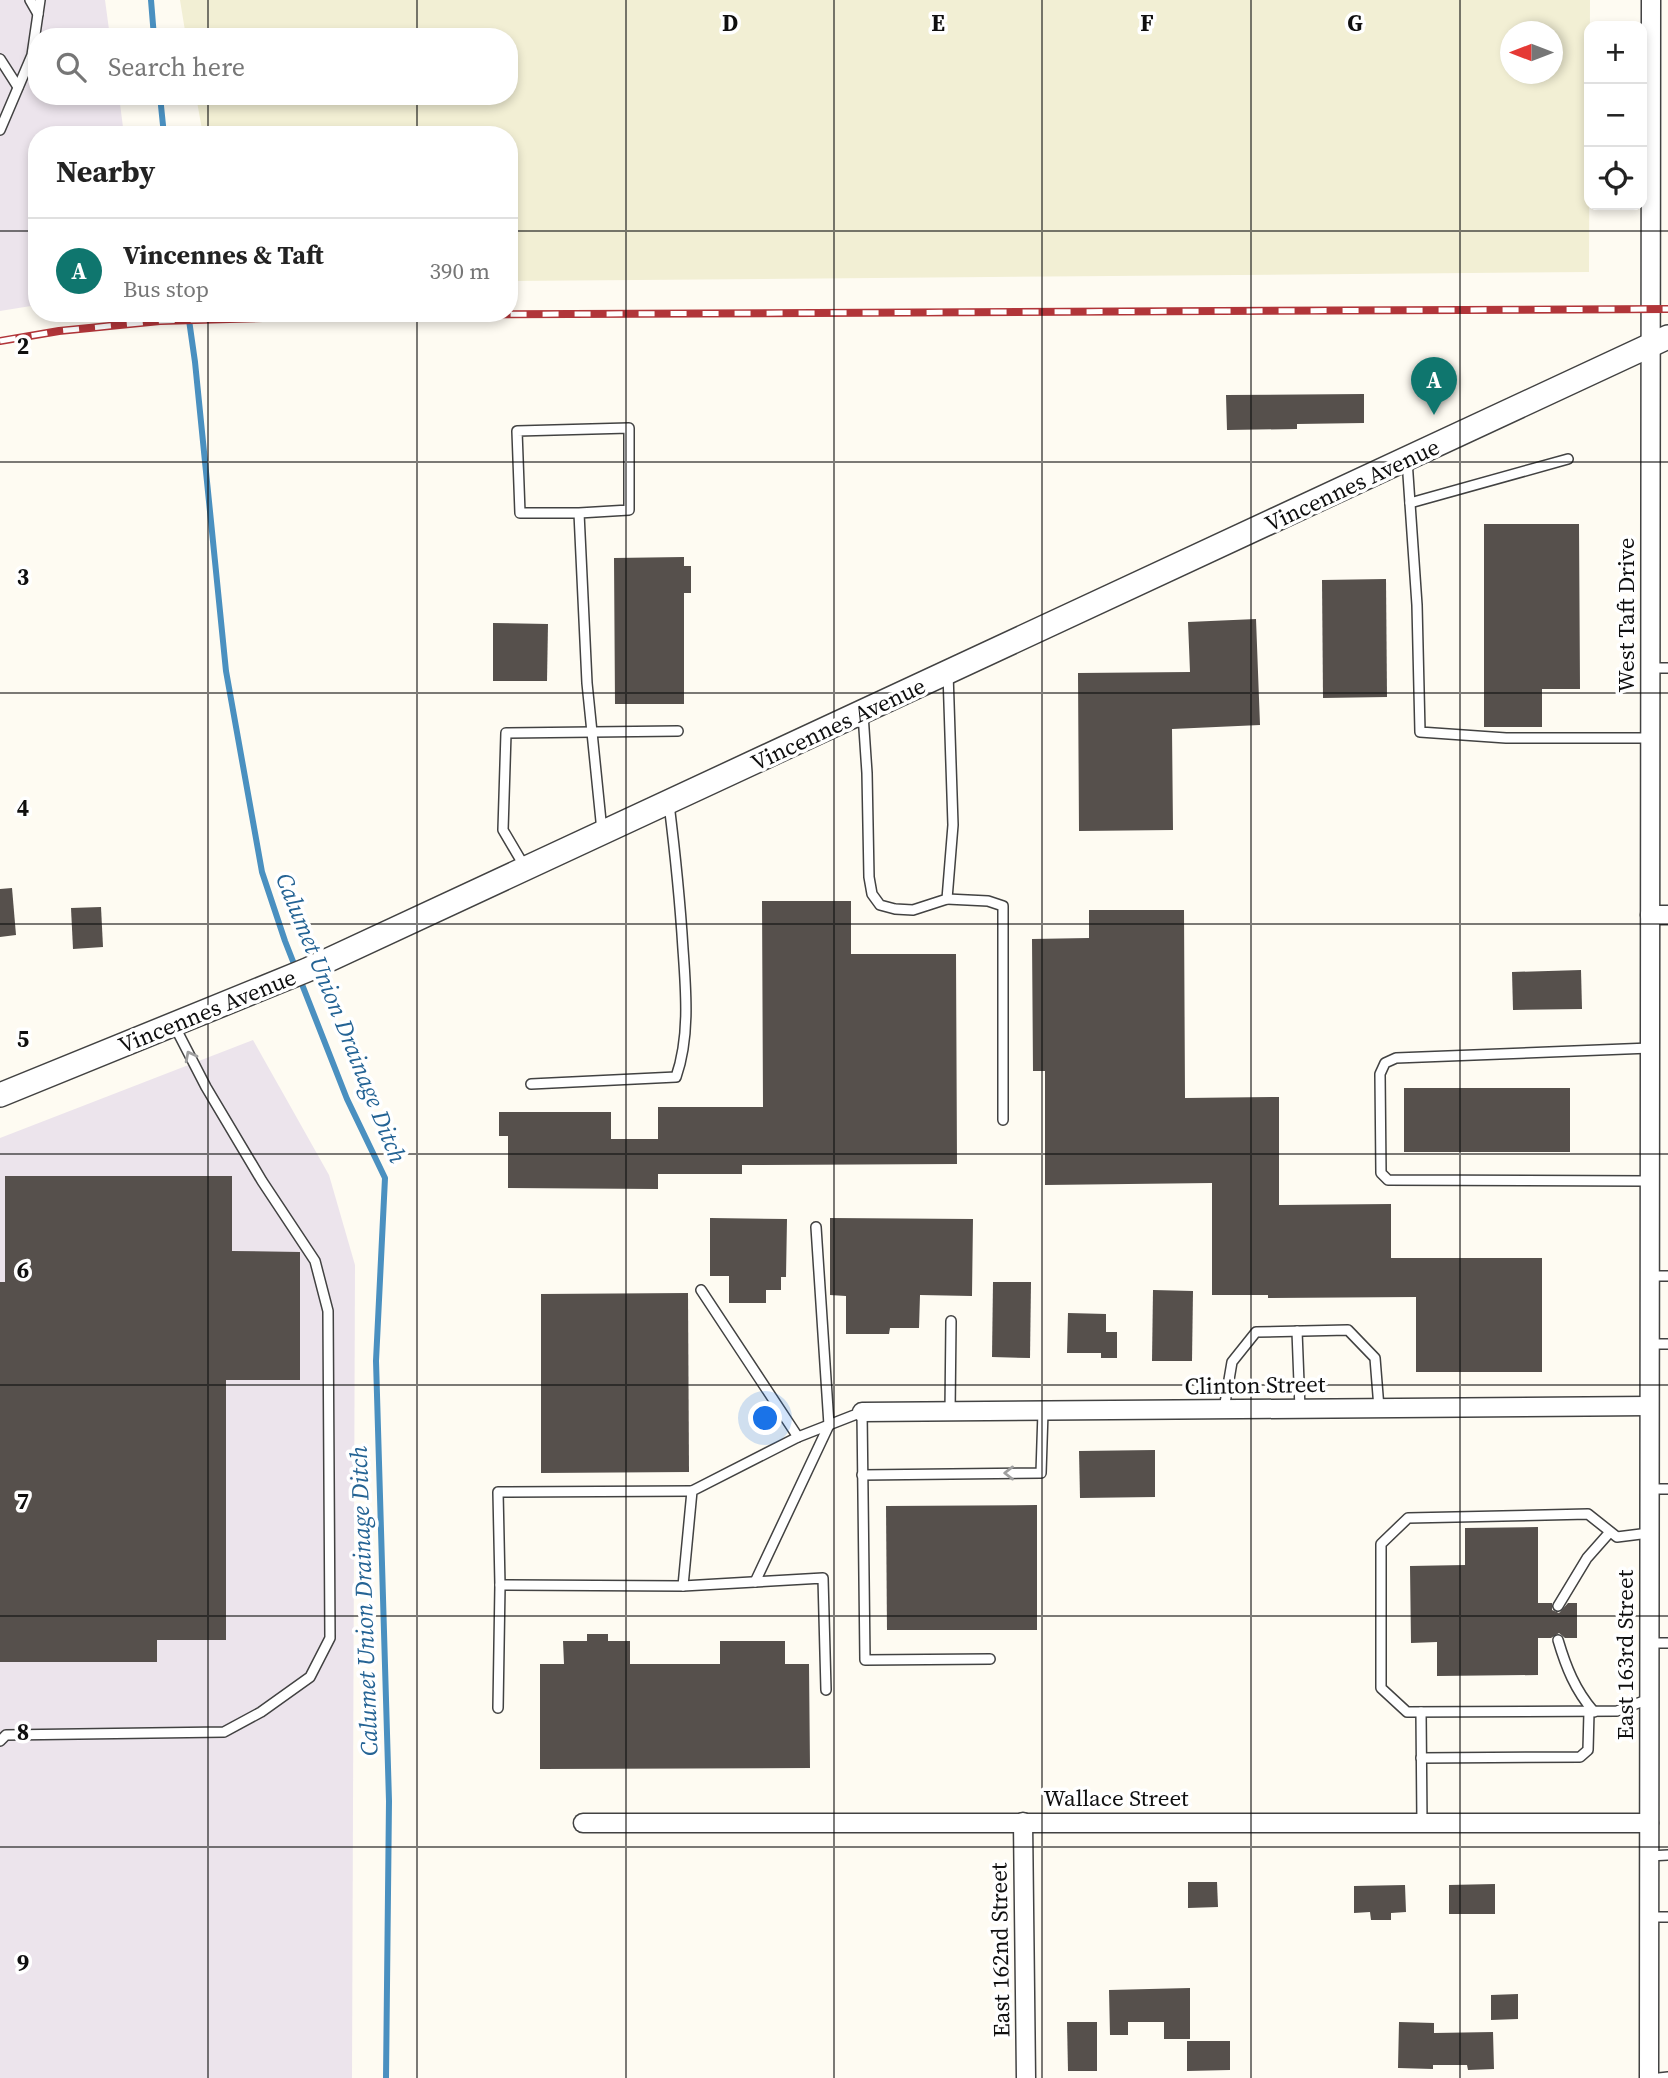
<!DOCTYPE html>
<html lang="en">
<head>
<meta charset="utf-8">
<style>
	body { margin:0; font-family:"Source Serif 4",serif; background:#f2f2f2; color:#222 }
	.controls { position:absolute; right:21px; top:21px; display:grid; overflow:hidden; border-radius:14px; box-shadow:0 4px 10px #0003 }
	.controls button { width:63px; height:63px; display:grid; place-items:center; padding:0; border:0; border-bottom:2px solid #e0e0e0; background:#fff; color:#222; font:35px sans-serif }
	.compass { position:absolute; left:1500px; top:21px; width:63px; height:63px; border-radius:50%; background:#fff; box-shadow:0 4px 10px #0003; rotate:270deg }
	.you { position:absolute; left:766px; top:1419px; width:24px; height:24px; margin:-18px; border:5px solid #fff; border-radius:50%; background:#1a73e8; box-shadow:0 0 0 10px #1a73e833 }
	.badge { display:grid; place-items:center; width:46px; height:46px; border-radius:50%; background:#0f766e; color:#fff; font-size:23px; font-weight:700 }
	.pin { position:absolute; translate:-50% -58px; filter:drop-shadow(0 2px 4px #0008) }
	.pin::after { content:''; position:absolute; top:37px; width:24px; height:21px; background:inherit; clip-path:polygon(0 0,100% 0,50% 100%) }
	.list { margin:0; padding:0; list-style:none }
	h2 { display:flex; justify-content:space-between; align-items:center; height:91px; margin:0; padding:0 28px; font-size:30px }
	h2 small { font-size:23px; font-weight:400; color:#767676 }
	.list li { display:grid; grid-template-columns:46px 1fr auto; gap:21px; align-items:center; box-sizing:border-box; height:105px; padding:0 28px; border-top:2px solid #e0e0e0 }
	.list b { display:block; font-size:26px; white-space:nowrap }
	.list p { margin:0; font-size:23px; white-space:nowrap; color:#767676 }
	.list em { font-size:23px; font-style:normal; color:#767676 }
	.icon { flex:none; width:38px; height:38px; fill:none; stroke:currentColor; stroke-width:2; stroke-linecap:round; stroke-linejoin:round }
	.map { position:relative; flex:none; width:1668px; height:2078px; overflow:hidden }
	.search { position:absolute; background:#fff; box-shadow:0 4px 10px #0003; left:28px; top:28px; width:490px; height:77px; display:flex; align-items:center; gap:18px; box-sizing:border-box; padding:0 24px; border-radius:28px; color:#767676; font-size:26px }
	.panel { position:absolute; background:#fff; box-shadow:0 4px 10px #0003; left:28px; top:126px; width:490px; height:196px; border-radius:28px }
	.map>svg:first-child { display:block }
	.industrial { fill:#ece4ec }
	.farmland { fill:#f2efd4; fill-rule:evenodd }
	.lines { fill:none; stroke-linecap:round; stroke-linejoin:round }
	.stream { stroke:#4a90c0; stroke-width:6 }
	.building { fill:#56504c }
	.service-casing { stroke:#424242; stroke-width:12 }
	.minor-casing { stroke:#424242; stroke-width:21 }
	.tertiary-casing { stroke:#424242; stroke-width:26 }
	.service { stroke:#fff; stroke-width:9 }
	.minor { stroke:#fff; stroke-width:18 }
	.tertiary { stroke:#fff; stroke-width:23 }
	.rail-casing { stroke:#b13539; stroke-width:8 }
	.rail { stroke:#fff; stroke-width:5; stroke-dasharray:16; stroke-linecap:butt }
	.oneway { stroke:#9f9f9f }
	.grid { fill:none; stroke:#0f0f0f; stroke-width:2; stroke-opacity:0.55 }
	.labels { text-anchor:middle; stroke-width:7; stroke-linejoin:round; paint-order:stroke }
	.street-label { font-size:23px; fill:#0f0f0f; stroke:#fff }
	.water-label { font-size:24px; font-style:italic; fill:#246394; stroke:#fff }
	.grid-label { font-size:23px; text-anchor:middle; font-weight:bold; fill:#0f0f0f; stroke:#fff; stroke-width:7; stroke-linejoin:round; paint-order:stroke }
</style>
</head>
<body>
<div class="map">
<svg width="1668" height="2078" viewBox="0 0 1668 2078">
	<rect width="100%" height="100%" fill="#fefbf2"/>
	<g class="industrial">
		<polygon points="0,0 105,0 110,37 37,37 37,96 119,96 124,135 37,135 37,305 0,311"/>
		<polygon points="253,1040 329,1175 355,1265 352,2078 0,2078 0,1138"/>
	</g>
	<path class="farmland" d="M180,0h1410l-1,272 -1080,9v-146h-306l-7,-39h313v-59h-323zM1510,32h42v42h-42z"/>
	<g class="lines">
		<g class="stream">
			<polyline points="151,0 154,37"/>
			<polyline points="160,96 164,135"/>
			<polyline points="188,313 195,362 226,671 262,872 285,941 347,1099 385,1178 376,1361 389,1801 386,2078"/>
		</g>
	</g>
	<g class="building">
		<polygon points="1364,394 1364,423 1297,424 1297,429 1227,430 1226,395"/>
		<polygon points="1484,524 1579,524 1580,689 1542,689 1542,727 1484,727"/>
		<polygon points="684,557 684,566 691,566 691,593 684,593 684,704 615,704 614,558"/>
		<polygon points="1386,579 1387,697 1323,698 1322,580"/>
		<polygon points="1256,619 1260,725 1172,729 1173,830 1079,831 1078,673 1190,672 1188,622"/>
		<polygon points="493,623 548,624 547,681 493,681"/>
		<polygon points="12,888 16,935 0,937 0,889"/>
		<polygon points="762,901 851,901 851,954 956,954 957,1164 742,1165 742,1174 658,1174 658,1189 508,1188 508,1136 499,1136 499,1112 611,1112 611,1139 658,1139 658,1107 763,1107"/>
		<polygon points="101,907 103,947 73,949 71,908"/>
		<polygon points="1089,910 1184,910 1185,1098 1279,1097 1279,1205 1391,1204 1391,1258 1542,1258 1542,1372 1416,1372 1416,1297 1268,1298 1268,1295 1212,1295 1212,1183 1045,1185 1045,1071 1033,1071 1032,939 1089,938"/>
		<polygon points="1581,970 1582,1009 1513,1010 1512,972"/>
		<rect x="1404" y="1088" width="166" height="64"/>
		<polygon points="5,1176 232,1176 232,1251 300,1252 300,1380 226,1380 226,1640 157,1640 157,1662 0,1662 0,1282 5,1282"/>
		<polygon points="710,1218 787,1219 786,1277 781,1277 781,1290 766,1290 766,1303 729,1303 729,1276 710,1276"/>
		<polygon points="830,1218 973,1219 972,1296 920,1295 919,1328 890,1328 889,1334 846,1334 846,1296 830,1295"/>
		<polygon points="993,1282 1031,1282 1030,1358 992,1357"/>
		<polygon points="1153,1290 1193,1291 1192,1361 1152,1361"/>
		<polygon points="688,1293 689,1472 541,1473 541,1294"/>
		<polygon points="1068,1313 1106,1314 1106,1332 1117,1332 1117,1358 1101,1358 1101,1353 1067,1353"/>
		<polygon points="1155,1450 1155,1497 1080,1498 1079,1451"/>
		<polygon points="1037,1505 1037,1630 887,1630 886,1506"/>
		<polygon points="1538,1527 1538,1603 1552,1603 1552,1610 1559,1613 1568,1603 1577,1603 1577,1638 1565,1638 1559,1633 1551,1638 1538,1638 1538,1675 1437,1676 1437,1642 1411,1643 1410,1566 1465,1565 1465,1528"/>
		<polygon points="587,1634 608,1634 608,1641 630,1641 630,1664 720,1664 720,1641 785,1641 785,1664 809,1664 810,1768 540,1769 540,1664 564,1664 563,1641 587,1641"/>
		<polygon points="1188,1882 1217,1882 1218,1907 1188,1908"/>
		<polygon points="1495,1884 1495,1914 1449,1914 1449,1885"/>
		<polygon points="1405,1885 1406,1912 1391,1913 1391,1920 1371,1920 1370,1912 1354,1913 1354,1886"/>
		<polygon points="1190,1988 1190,2039 1164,2039 1164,2022 1128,2022 1128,2035 1110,2035 1109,1990"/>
		<polygon points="1518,1994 1518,2019 1491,2020 1491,1995"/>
		<polygon points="1067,2022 1097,2022 1097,2071 1068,2071"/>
		<polygon points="1399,2022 1434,2023 1434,2033 1493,2032 1494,2069 1468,2070 1467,2065 1433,2065 1433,2069 1398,2068"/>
		<polygon points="1187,2041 1230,2041 1230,2070 1187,2071"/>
	</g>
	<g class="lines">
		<g class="service-casing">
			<g id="service">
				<polyline points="30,0 38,14"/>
				<polyline points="0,59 18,87"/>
				<polyline points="0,130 32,55 40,0"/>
				<polyline points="1407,460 1417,605 1420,732 1506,738 1650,738"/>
				<polyline points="1410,503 1568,459"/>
				<polyline points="579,513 629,510 629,428 517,431 520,513 579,513 587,683 602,831"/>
				<polyline points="1651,668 1668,668"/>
				<polyline points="863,714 867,773 869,877 872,894 880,905 895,909 913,910 947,899 953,825 948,673"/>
				<polyline points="526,869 503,830 506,733 678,731"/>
				<polyline points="947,899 988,901 1003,906 1003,1120"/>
				<path d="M531,1084l145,-7c14,-40 10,-86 7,-128 -3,-49 -8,-97 -14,-145"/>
				<polyline points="1649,1181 1388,1180 1381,1173 1380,1074 1385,1063 1396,1058 1650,1048"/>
				<polyline points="1649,1276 1668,1276"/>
				<polyline points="701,1290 798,1437"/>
				<polyline points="1297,1331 1300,1409"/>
				<polyline points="1649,1344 1668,1344"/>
				<polyline points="1224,1409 1232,1362 1256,1332 1348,1330 1375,1358 1379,1408"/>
				<polyline points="950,1412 951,1321"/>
				<polyline points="862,1475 1041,1473 1043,1412"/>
				<polyline points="1649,1489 1668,1489"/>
				<polyline points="1649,1533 1617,1537 1588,1514 1408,1518 1381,1544 1381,1688 1407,1712 1617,1711 1649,1699"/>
				<polyline points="755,1582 829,1425 816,1227"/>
				<polyline points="500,1585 498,1492 692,1491"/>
				<polyline points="683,1586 692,1491 798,1437 862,1412 865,1660 990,1659"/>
				<polyline points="1558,1606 1587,1558 1610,1532"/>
				<path d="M1558,1640c8,27 17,50 36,72"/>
				<polyline points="1649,1643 1668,1643"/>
				<polyline points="498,1708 500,1585 683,1586 823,1578 826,1690"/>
				<polyline points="1421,1712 1422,1823"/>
				<polyline points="0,1741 6,1735 224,1732 261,1712 310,1677 330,1638 328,1311 315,1261 262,1181 206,1087 174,1025"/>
				<polyline points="1421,1758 1580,1757 1588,1750 1589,1712"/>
				<polyline points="1649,1856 1668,1855"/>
				<polyline points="1649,1917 1668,1917"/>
				<polyline points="1659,2078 1668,2077"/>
			</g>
		</g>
		<g class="minor-casing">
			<g id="minor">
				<polyline points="1650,915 1668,915"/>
				<polyline points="862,1412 1649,1406"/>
				<polyline points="1023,1822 1026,2078"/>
				<polyline points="583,1823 1649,1823"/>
				<polyline points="1649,2078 1651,0"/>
			</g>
		</g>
		<g class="tertiary-casing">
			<polyline id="tertiary" points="0,1095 307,970 1668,337"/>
		</g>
		<use href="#service" class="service"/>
		<use href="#minor" class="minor"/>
		<use href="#tertiary" class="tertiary"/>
		<g class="rail-casing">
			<polyline id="rail" points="0,341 59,331 160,321 366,315 1668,309"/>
		</g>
		<use href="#rail" class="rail"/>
	</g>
	<defs><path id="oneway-chevron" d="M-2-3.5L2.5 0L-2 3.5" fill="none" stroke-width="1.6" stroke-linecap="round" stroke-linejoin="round" transform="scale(1.75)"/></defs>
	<g class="oneway">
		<use href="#oneway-chevron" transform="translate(190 1056) rotate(-117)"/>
		<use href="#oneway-chevron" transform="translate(1009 1473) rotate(180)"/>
	</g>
	<path class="grid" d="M208,0v37M417,0v37M626,0v2078M834,0v2078M1042,0v2078M1251,0v2078M1460,0v2078M208,96v39M417,96v39M0,231h37M509,231h1159M208,313v1765M417,313v1765M0,462h1668M0,693h1668M0,924h1668M0,1154h1668M0,1385h1668M0,1616h1668M0,1847h1668"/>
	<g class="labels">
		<g class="street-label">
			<text transform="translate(1352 485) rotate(-25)" y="8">Vincennes Avenue</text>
			<text transform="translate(1626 615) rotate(-90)" y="8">West Taft Drive</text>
			<text transform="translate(838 724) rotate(-25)" y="8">Vincennes Avenue</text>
			<text transform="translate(207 1011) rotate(-22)" y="8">Vincennes Avenue</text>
			<text transform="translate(1255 1385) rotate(-1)" y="8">Clinton Street</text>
			<text transform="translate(1625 1655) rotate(-90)" y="8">East 163rd Street</text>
			<text x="1116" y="1806">Wallace Street</text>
			<text transform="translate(1000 1950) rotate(-91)" y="8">East 162nd Street</text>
		</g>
		<g class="water-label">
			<text transform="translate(341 1018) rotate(68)" y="8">Calumet Union Drainage Ditch</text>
			<text transform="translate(364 1601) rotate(-92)" y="8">Calumet Union Drainage Ditch</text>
		</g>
	</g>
	<g class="grid-label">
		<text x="730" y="31">D</text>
		<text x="938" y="31">E</text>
		<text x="1147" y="31">F</text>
		<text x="1355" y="31">G</text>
		<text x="23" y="354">2</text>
		<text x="23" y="585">3</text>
		<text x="23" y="816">4</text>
		<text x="23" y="1047">5</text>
		<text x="23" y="1278">6</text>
		<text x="23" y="1509">7</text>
		<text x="23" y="1740">8</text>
		<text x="23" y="1971">9</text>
	</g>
</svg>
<div class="controls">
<button>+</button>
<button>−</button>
<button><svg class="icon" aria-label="locate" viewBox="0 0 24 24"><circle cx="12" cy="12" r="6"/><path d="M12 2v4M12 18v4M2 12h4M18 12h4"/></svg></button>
</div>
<svg class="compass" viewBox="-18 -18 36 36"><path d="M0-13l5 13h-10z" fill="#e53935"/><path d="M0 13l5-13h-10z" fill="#767676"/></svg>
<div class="you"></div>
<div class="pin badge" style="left:1434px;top:415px">A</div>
<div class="search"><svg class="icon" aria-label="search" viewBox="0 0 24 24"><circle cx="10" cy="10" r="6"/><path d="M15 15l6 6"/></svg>Search here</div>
<section class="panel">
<h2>Nearby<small></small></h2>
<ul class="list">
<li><span class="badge">A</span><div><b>Vincennes &amp; Taft</b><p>Bus stop</p></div><em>390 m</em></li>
</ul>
</section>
</div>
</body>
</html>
